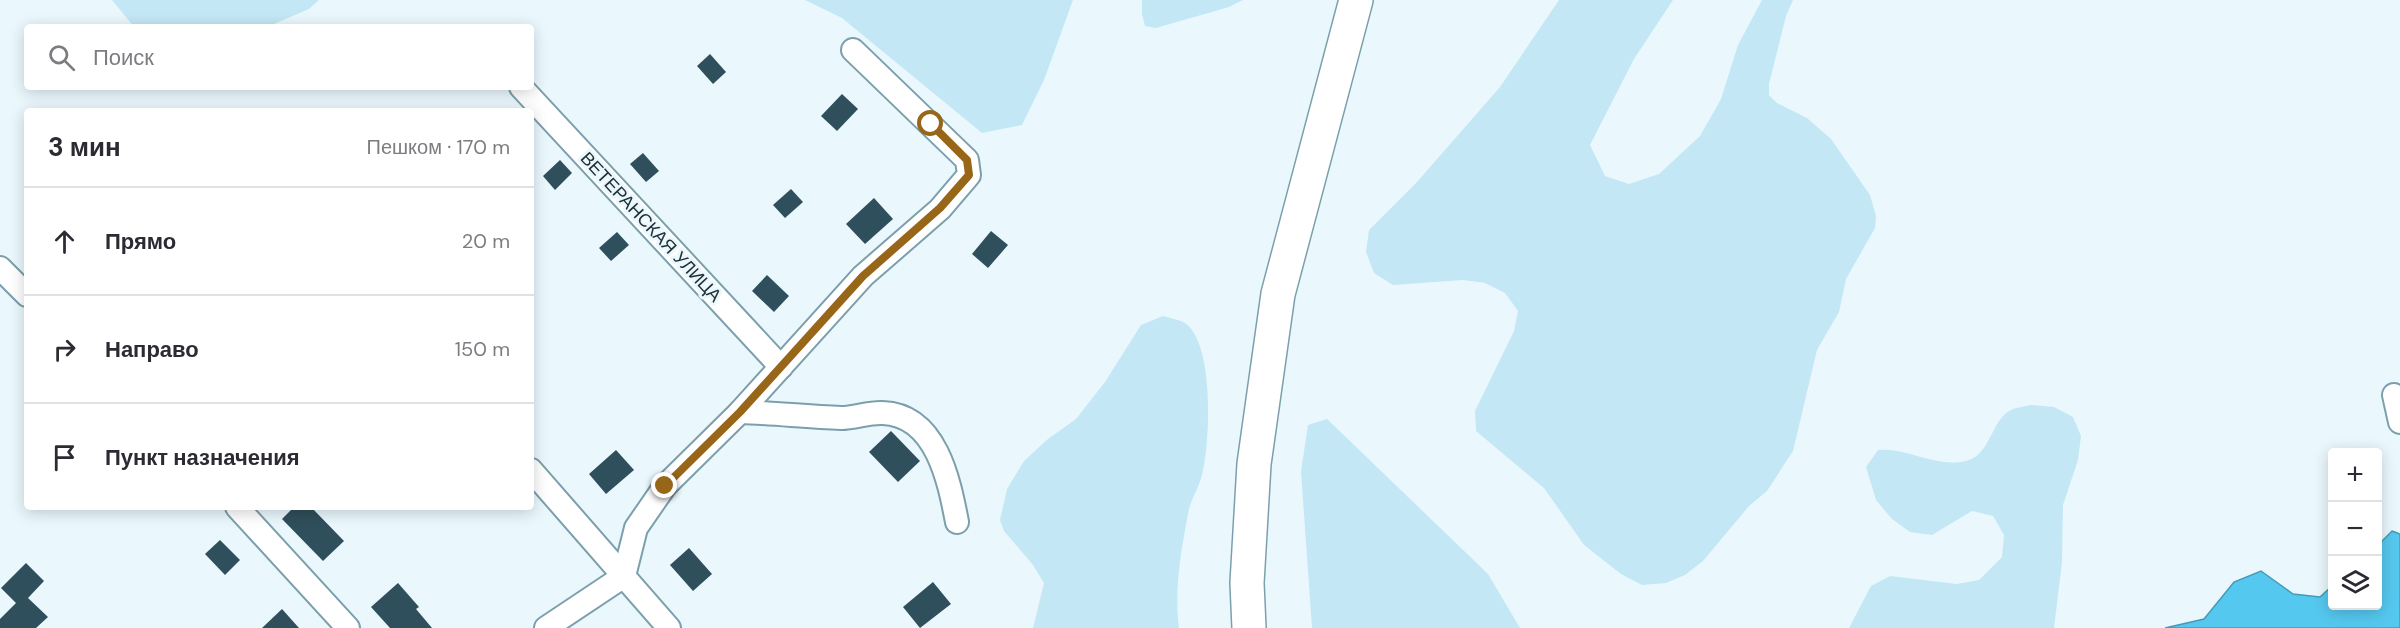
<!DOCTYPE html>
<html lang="ru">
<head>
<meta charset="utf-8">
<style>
	body { margin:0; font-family:"DM Sans",sans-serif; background:#f2f2f3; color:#2b2b33 }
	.controls { position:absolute; right:18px; bottom:18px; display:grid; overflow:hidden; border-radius:6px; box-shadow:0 3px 15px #0003 }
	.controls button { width:54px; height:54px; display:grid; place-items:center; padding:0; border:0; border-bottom:2px solid #e1e1e2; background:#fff; color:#2b2b33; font:30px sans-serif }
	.stop { position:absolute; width:18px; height:18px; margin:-14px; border:4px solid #976618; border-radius:50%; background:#fff }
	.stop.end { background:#976618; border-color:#fff; box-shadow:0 2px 6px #0008 }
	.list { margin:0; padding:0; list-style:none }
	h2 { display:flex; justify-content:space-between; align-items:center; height:78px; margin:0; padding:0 24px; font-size:26px }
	h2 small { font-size:20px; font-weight:400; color:#7c7c81 }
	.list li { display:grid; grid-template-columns:39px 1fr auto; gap:18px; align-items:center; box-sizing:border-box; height:108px; padding:0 24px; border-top:2px solid #e1e1e2 }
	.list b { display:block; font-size:22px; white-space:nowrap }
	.list em { font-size:20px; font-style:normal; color:#7c7c81 }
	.icon { flex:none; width:33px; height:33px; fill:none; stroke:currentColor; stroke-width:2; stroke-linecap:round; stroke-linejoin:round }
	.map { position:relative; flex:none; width:2400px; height:628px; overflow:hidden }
	.search { position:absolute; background:#fff; box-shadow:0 3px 15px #0003; left:24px; top:24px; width:510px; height:66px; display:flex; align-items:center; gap:15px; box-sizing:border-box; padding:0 21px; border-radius:6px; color:#7c7c81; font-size:22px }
	.panel { position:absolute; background:#fff; box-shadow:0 3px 15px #0003; left:24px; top:108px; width:510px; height:402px; border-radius:6px }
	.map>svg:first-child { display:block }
	.green { fill:#c3e7f5 }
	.water { fill:#55c8ef; stroke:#469ab8; stroke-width:1.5 }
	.building { fill:#2e4f5b }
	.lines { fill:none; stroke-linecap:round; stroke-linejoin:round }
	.street-casing { stroke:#7c9fac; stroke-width:26 }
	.primary-casing { stroke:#7c9fac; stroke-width:36 }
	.street { stroke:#fff; stroke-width:22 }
	.primary { stroke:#fff; stroke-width:33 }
	.route { stroke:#976618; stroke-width:8 }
	.labels { text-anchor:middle; stroke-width:6; stroke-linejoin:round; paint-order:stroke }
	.street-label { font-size:18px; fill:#223036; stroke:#eaf8fe }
</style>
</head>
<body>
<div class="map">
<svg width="2400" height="628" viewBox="0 0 2400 628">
	<rect width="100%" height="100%" fill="#eaf8fe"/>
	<g class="green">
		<polygon points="112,0 319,0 309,9 267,27 134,27"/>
		<polygon points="805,0 1073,0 1044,80 1022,125 982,133 842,18"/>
		<polygon points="1142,0 1243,0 1229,7 1156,28 1145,26 1142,14"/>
		<polygon points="1559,0 1673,0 1634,59 1590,145 1605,176 1629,184 1659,174 1700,136 1721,99 1738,45 1762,0 1793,0 1786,16 1769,84 1769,95 1777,103 1807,118 1831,139 1870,195 1876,216 1875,228 1846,279 1839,312 1817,350 1793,451 1767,491 1749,506 1703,561 1685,575 1666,583 1642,585 1621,574 1584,545 1544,488 1476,431 1475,411 1514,331 1518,311 1505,293 1485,283 1463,280 1393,285 1374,273 1366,252 1369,230 1417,182 1500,87"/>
		<path d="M1163,316c7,2 17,4 22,7 30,21 25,120 17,152 -3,13 -12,25 -14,39 -7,37 -14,76 -9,114h-146l11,-45 -11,-18 -29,-34 -4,-11 7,-31 17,-28 24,-22 28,-20 29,-37 36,-57z"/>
		<path d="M2031,405l23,2 19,10 8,19 -3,24 -15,45 -1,57 -8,66h-205l22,-42 19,-10 67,8 22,-4 23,-23 2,-22 -11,-19 -21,-5 -40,24 -22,-3 -18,-13 -16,-19 -10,-33 12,-17c30,-3 61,20 91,10 23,-8 22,-42 44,-51 6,-2 13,-3 18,-4z"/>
		<polygon points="1327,419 1488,574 1520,628 1312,628 1301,471 1308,425"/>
	</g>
	<polygon class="water" points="2392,531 2400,534 2400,628 2165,628 2204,619 2234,582 2261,571 2293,594 2320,597 2332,586 2332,606 2378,606 2378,545"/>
	<g class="building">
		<polygon points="710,54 726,72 713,84 697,66"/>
		<polygon points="842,94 858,109 837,131 821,116"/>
		<polygon points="643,153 659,171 646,182 630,164"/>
		<polygon points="560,160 572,173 555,190 543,176"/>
		<polygon points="791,189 803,202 785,218 773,205"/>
		<polygon points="874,198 893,219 865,244 846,224"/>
		<polygon points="991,231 1008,245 988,268 972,254"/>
		<polygon points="617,232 629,245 611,261 599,248"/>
		<polygon points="767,275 789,296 774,312 752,291"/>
		<polygon points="891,431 920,461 898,482 869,452"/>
		<polygon points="616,450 634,470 606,494 589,474"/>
		<polygon points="294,507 311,507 344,541 323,561 282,519"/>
		<polygon points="220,540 240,560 225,575 205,554"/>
		<polygon points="689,548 712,574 693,591 670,565"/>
		<polygon points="26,563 44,581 28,598 48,617 36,628 0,628 0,619 16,603 1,588"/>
		<polygon points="933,582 951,604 920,628 903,607"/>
		<polygon points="398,583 419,607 416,609 432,628 390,628 371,607"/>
		<polygon points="282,609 299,628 262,628"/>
	</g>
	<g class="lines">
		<g class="street-casing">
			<g id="street">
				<polyline points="521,87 781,367"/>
				<polyline points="0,268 27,295"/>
				<polyline points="2394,395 2400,422"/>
				<path d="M740,412c34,1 68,5 101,6 14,0 28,-6 42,-5 53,2 66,67 74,109"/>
				<polyline points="531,470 669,628"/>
				<polyline points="237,507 348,628"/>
				<polyline points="546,628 624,576 636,528 665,486 740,412 863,276 940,209 969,175 967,160 853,50"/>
			</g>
		</g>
		<g class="primary-casing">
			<polyline id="primary" points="1249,628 1247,583 1254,464 1278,294 1356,0"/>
		</g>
		<use href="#street" class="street"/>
		<use href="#primary" class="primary"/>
	</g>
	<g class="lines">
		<polyline class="route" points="665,486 740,412 863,276 940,208 969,175 967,160 931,124"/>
	</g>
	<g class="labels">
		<g class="street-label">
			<text transform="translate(651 227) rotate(47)" y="6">ВЕТЕРАНСКАЯ УЛИЦА</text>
		</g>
	</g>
</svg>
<div class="controls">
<button>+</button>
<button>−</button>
<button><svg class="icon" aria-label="layers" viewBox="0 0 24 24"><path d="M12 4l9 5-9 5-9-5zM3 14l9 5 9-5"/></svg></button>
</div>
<div class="stop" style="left:931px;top:124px"></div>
<div class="stop end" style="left:665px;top:486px"></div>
<div class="search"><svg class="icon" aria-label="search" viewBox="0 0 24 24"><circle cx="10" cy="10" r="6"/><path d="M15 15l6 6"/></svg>Поиск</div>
<section class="panel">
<h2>3 мин<small>Пешком · 170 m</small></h2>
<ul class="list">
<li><svg class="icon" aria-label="ahead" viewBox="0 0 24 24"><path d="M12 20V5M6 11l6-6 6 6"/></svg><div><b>Прямо</b></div><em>20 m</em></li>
<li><svg class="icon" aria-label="right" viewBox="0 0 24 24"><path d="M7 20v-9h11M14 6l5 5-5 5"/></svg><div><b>Направо</b></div><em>150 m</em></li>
<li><svg class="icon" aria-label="arrive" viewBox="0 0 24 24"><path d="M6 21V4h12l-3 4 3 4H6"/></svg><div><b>Пункт назначения</b></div></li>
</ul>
</section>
</div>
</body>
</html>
